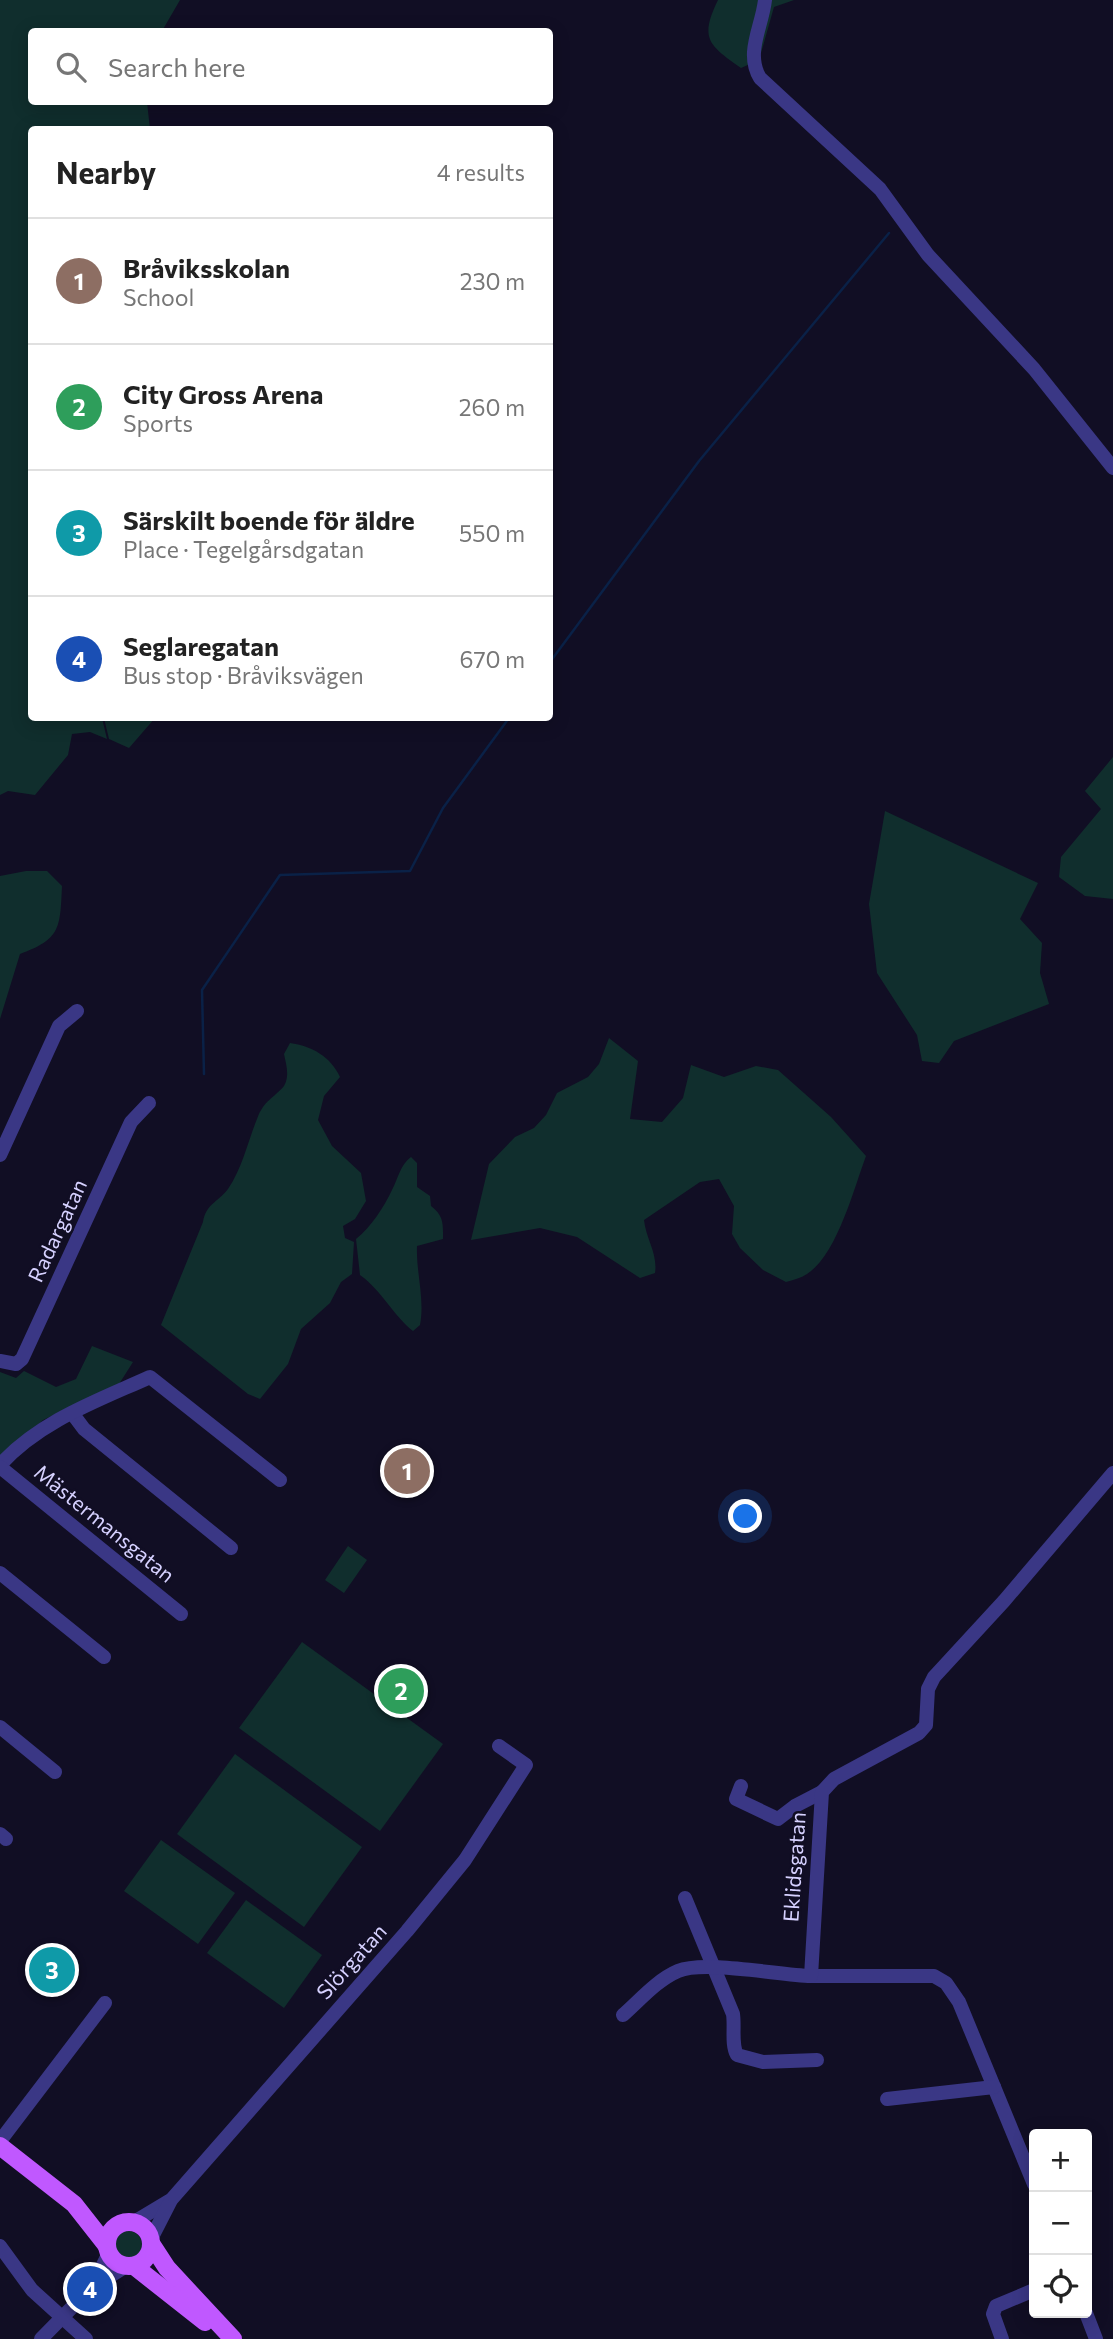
<!DOCTYPE html>
<html lang="en">
<head>
<meta charset="utf-8">
<style>
	body { margin:0; font-family:Commissioner,sans-serif; background:#f6f6f6; color:#222 }
	.controls { position:absolute; right:21px; bottom:21px; display:grid; overflow:hidden; border-radius:7px; box-shadow:0 4px 18px #0003 }
	.controls button { width:63px; height:63px; display:grid; place-items:center; padding:0; border:0; border-bottom:2px solid #e0e0e0; background:#fff; color:#222; font:35px sans-serif }
	.you { position:absolute; left:746px; top:1517px; width:24px; height:24px; margin:-18px; border:5px solid #fff; border-radius:50%; background:#1a73e8; box-shadow:0 0 0 10px #1a73e833 }
	.badge { display:grid; place-items:center; width:46px; height:46px; border-radius:50%; background:#137984; color:#fff; font-size:23px; font-weight:700 }
	.pin { position:absolute; translate:-50% -50%; border:4px solid #fff; box-shadow:0 2px 7px #0006 }
	.list { margin:0; padding:0; list-style:none }
	h2 { display:flex; justify-content:space-between; align-items:center; height:91px; margin:0; padding:0 28px; font-size:30px }
	h2 small { font-size:23px; font-weight:400; color:#767676 }
	.list li { display:grid; grid-template-columns:46px 1fr auto; gap:21px; align-items:center; box-sizing:border-box; height:126px; padding:0 28px; border-top:2px solid #e0e0e0 }
	.list b { display:block; font-size:26px; white-space:nowrap }
	.list p { margin:0; font-size:23px; white-space:nowrap; color:#767676 }
	.list em { font-size:23px; font-style:normal; color:#767676 }
	.icon { flex:none; width:38px; height:38px; fill:none; stroke:currentColor; stroke-width:2; stroke-linecap:round; stroke-linejoin:round }
	.map { position:relative; flex:none; width:1113px; height:2339px; overflow:hidden }
	.search { position:absolute; background:#fff; box-shadow:0 4px 18px #0003; left:28px; top:28px; width:525px; height:77px; display:flex; align-items:center; gap:18px; box-sizing:border-box; padding:0 24px; border-radius:7px; color:#767676; font-size:26px }
	.panel { position:absolute; background:#fff; box-shadow:0 4px 18px #0003; left:28px; top:126px; width:525px; height:595px; border-radius:7px }
	.map>svg:first-child { display:block }
	.green { fill:#102e2d }
	.lines { fill:none; stroke-linecap:round; stroke-linejoin:round }
	.stream { stroke:#0a2147; stroke-width:2.5 }
	.minor { stroke:#3a3785; stroke-width:14 }
	.major { stroke:#c058ff; stroke-width:18 }
	.labels { text-anchor:middle; stroke-width:5; stroke-linejoin:round; paint-order:stroke }
	.street-label { font-size:21px; fill:#d6d1ff; stroke:#110e24 }
</style>
</head>
<body>
<div class="map">
<svg width="1113" height="2339" viewBox="0 0 1113 2339">
	<rect width="100%" height="100%" fill="#110e24"/>
	<g class="green">
		<polygon points="0,0 180,0 162,31 32,32 32,102 147,102 150,129 32,130 32,718 102,718 107,739 90,732 72,734 68,755 35,795 8,791 0,795"/>
		<path d="M718,0h76l-20,7 -15,53 -18,8c-32,-23 -42,-29 -23,-68z"/>
		<polygon points="104,718 155,718 129,748 109,739"/>
		<polygon points="1113,757 1113,899 1085,896 1059,877 1061,857 1101,809 1085,791"/>
		<polygon points="885,811 1038,883 1020,919 1042,943 1040,973 1049,1004 954,1041 939,1063 922,1061 917,1035 877,973 869,904"/>
		<path d="M26,871h21l15,15c-2,42 -1,53 -42,68l-20,65v-143z"/>
		<path d="M609,1038l29,23 -8,58 32,3 21,-24 8,-33 33,12 32,-11 22,4 53,47 35,39c-12,32 -29,99 -59,118 -6,4 -14,6 -21,8l-23,-12 -23,-22 -8,-14 2,-28 -15,-27 -19,3 -56,38c2,19 14,34 11,53l-15,5 -63,-41 -37,-9 -69,12 18,-76 26,-27 19,-9 12,-13 11,-22 31,-16 11,-13z"/>
		<path d="M290,1043c22,3 41,14 50,34l-16,19 -6,24 14,26 29,27 5,28 -11,18 -12,7 2,12 9,4 -2,32 -11,8 -11,21 -29,26 -13,35 -28,35 -12,-5 -87,-69 42,-103c3,-18 14,-19 25,-33 14,-20 20,-48 29,-70 7,-19 17,-21 27,-33 6,-10 2,-22 0,-32z"/>
		<path d="M411,1157l6,6v24l13,9 1,10c13,10 12,18 12,33l-26,7c-1,27 8,53 3,79l-7,6c-20,-16 -31,-40 -53,-56l-4,-36c15,-12 28,-32 36,-49 6,-11 8,-25 19,-33z"/>
		<polygon points="92,1346 133,1362 119,1384 43,1420 0,1461 0,1372 16,1378 24,1371 56,1387 76,1379"/>
		<polygon points="348,1546 367,1560 344,1593 325,1580"/>
		<polygon points="302,1642 443,1744 380,1831 239,1728"/>
		<polygon points="235,1754 362,1847 304,1927 177,1834"/>
		<polygon points="161,1840 235,1893 198,1944 124,1891"/>
		<polygon points="246,1900 322,1955 284,2008 207,1953"/>
		<circle cx="128" cy="2245" r="14"/>
	</g>
	<g class="lines">
		<g class="stream">
			<polyline points="550,662 699,461 889,233"/>
			<polyline points="204,1074 202,990 280,875 410,871 443,808 509,718"/>
		</g>
		<g class="minor">
			<path d="M765,0c-3,27 -20,53 -5,78l120,111 48,66 106,114 79,99"/>
			<polyline points="0,1155 59,1026 77,1011"/>
			<polyline points="0,1361 16,1364 22,1359 131,1122 149,1103"/>
			<polyline points="72,1413 84,1429 231,1548"/>
			<path d="M0,1465c40,-44 97,-64 150,-88l130,103"/>
			<polyline points="0,1467 181,1614"/>
			<polyline points="0,1573 104,1657"/>
			<polyline points="0,1727 55,1772"/>
			<polyline points="741,1786 736,1799 778,1819 795,1806 822,1792"/>
			<polyline points="0,1834 6,1839"/>
			<path d="M685,1898l48,116c2,13 -2,30 4,41l26,7 54,-2"/>
			<polyline points="811,1976 934,1976 946,1983 959,2002 1034,2184"/>
			<path d="M623,2015c17,-15 34,-35 55,-44 26,-11 100,4 133,5l11,-184 12,-13 85,-46 7,-8 2,-36 6,-12 70,-76 109,-128"/>
			<polyline points="887,2099 994,2087"/>
			<polyline points="0,2141 105,2003"/>
			<polyline points="134,2222 169,2201"/>
			<polyline points="151,2239 171,2200 407,1931 465,1860 526,1765 499,1746"/>
			<polyline points="0,2246 32,2290 86,2339"/>
			<polyline points="93,2285 109,2253"/>
			<polyline points="1086,2313 1096,2339"/>
			<polyline points="41,2339 90,2289 126,2266"/>
			<polyline points="1002,2339 993,2314 996,2306 1034,2290"/>
		</g>
		<g class="major">
			<polyline points="0,2146 74,2204 107,2246"/>
			<circle cx="129" cy="2244" r="22"/>
			<polyline points="152,2245 167,2268 233,2339"/>
			<polyline points="134,2266 205,2322"/>
		</g>
	</g>
	<g class="labels">
		<g class="street-label">
			<text transform="translate(58 1231) rotate(-65)" y="7">Radargatan</text>
			<text transform="translate(104 1524) rotate(39)" y="7">Mästermansgatan</text>
			<text transform="translate(795 1867) rotate(-86)" y="7">Eklidsgatan</text>
			<text transform="translate(352 1962) rotate(-48)" y="7">Slörgatan</text>
		</g>
	</g>
</svg>
<div class="controls">
<button>+</button>
<button>−</button>
<button><svg class="icon" aria-label="locate" viewBox="0 0 24 24"><circle cx="12" cy="12" r="6"/><path d="M12 2v4M12 18v4M2 12h4M18 12h4"/></svg></button>
</div>
<div class="you"></div>
<div class="pin badge" style="left:407px;top:1471px;background:#8d6e63">1</div>
<div class="pin badge" style="left:401px;top:1691px;background:#2e9e5b">2</div>
<div class="pin badge" style="left:52px;top:1970px;background:#0f9aa8">3</div>
<div class="pin badge" style="left:90px;top:2289px;background:#1a4fb4">4</div>
<div class="search"><svg class="icon" aria-label="search" viewBox="0 0 24 24"><circle cx="10" cy="10" r="6"/><path d="M15 15l6 6"/></svg>Search here</div>
<section class="panel">
<h2>Nearby<small>4 results</small></h2>
<ul class="list">
<li><span class="badge" style="background:#8d6e63">1</span><div><b>Bråviksskolan</b><p>School</p></div><em>230 m</em></li>
<li><span class="badge" style="background:#2e9e5b">2</span><div><b>City Gross Arena</b><p>Sports</p></div><em>260 m</em></li>
<li><span class="badge" style="background:#0f9aa8">3</span><div><b>Särskilt boende för äldre</b><p>Place · Tegelgårsdgatan</p></div><em>550 m</em></li>
<li><span class="badge" style="background:#1a4fb4">4</span><div><b>Seglaregatan</b><p>Bus stop · Bråviksvägen</p></div><em>670 m</em></li>
</ul>
</section>
</div>
</body>
</html>
